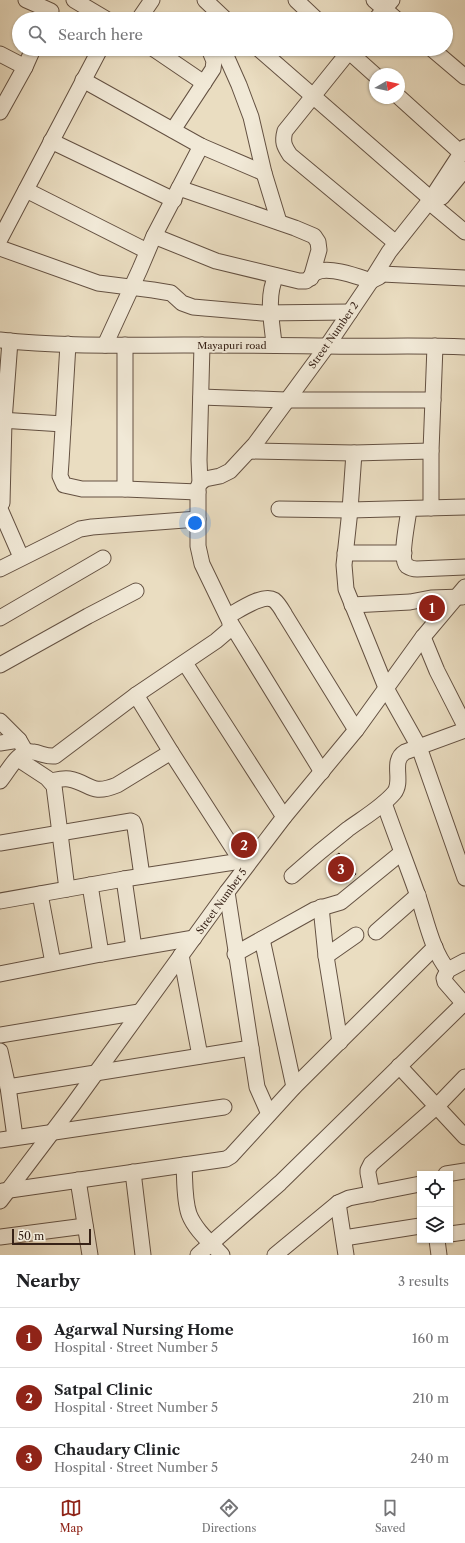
<!DOCTYPE html>
<html lang="en">
<head>
<meta charset="utf-8">
<style>
	body { margin:0; font-family:"Libre Caslon Text",serif; background:#f6f6f6; color:#202124 }
	.controls { position:absolute; right:12px; bottom:12px; display:grid; overflow:hidden; border-radius:0px; box-shadow:0 1px 3px #0004 }
	.controls button { width:36px; height:36px; display:grid; place-items:center; padding:0; border:0; border-bottom:1px solid #e0e0e0; background:#fff; color:#202124; font:20px sans-serif }
	.compass { position:absolute; left:369px; top:68px; width:36px; height:36px; border-radius:50%; background:#fff; box-shadow:0 1px 3px #0004; rotate:81deg }
	.scale { position:absolute; left:12px; bottom:10px; width:79px; box-sizing:border-box; padding-left:4px; border:2px solid #372217; border-top:0; font-size:11px; line-height:14px; white-space:nowrap; color:#372217; -webkit-text-stroke:3px #f1e9d7; paint-order:stroke }
	.you { position:absolute; left:195px; top:523px; width:14px; height:14px; margin:-10px; border:3px solid #fff; border-radius:50%; background:#1a73e8; box-shadow:0 0 0 6px #1a73e833 }
	.badge { display:grid; place-items:center; width:26px; height:26px; border-radius:50%; background:#8f2418; color:#fff; font-size:13px; font-weight:700 }
	.pin { position:absolute; translate:-50% -50%; border:2px solid #fff; box-shadow:0 1px 4px #0006 }
	.list { margin:0; padding:0; list-style:none }
	h2 { display:flex; justify-content:space-between; align-items:center; height:52px; margin:0; padding:0 16px; font-size:17px }
	h2 small { font-size:13px; font-weight:400; color:#757577 }
	.list li { display:grid; grid-template-columns:26px 1fr auto; gap:12px; align-items:center; box-sizing:border-box; height:60px; padding:0 16px; border-top:1px solid #e0e0e0 }
	.list b { display:block; font-size:15px; white-space:nowrap }
	.list p { margin:0; font-size:13px; white-space:nowrap; color:#757577 }
	.list em { font-size:13px; font-style:normal; color:#757577 }
	.icon { flex:none; width:22px; height:22px; fill:none; stroke:currentColor; stroke-width:2; stroke-linecap:round; stroke-linejoin:round }
	.map { position:relative; flex:none; width:465px; height:1255px; overflow:hidden }
	.search { position:absolute; background:#fff; box-shadow:0 1px 3px #0004; left:12px; right:12px; top:12px; height:44px; display:flex; align-items:center; gap:10px; box-sizing:border-box; padding:0 14px; border-radius:22px; color:#757577; font-size:15px }
	.sheet { height:232px; background:#fff }
	nav { display:flex; justify-content:space-around; align-items:center; box-sizing:border-box; height:56px; border-top:1px solid #e0e0e0; background:#fff; font-size:11px; color:#757577 }
	nav a { display:grid; justify-items:center; gap:2px }
	nav .on { color:#8f2418 }
	.map>svg:first-child { display:block }
	.building { fill:#d39e77; stroke:#372217 }
	.lines { fill:none; stroke-linecap:round; stroke-linejoin:round }
	.minor-casing { stroke:#645142; stroke-width:17 }
	.minor { stroke:#f1e9d7; stroke-width:15 }
	.labels { text-anchor:middle; stroke-width:3.5; stroke-linejoin:round; paint-order:stroke }
	.street-label { font-size:10px; fill:#372217; stroke:#f1e9d7 }
</style>
</head>
<body>
<div class="map">
<svg width="465" height="1255" viewBox="0 0 465 1255">
	<rect width="100%" height="100%" fill="#eaddc1"/>
	<filter id="stains"><feTurbulence type="fractalNoise" baseFrequency=".005" numOctaves="4"/><feColorMatrix values="0 0 0 0 .2 0 0 0 0 .09 0 0 0 0 .02 0 0 0 .5 -.17"/></filter>
	<radialGradient id="worn" r=".72"><stop offset=".6" stop-color="#630" stop-opacity="0"/><stop offset="1" stop-color="#630" stop-opacity=".3"/></radialGradient>
	<g class="building">
		<polygon points="247,832 254,841 246,852 238,839"/>
		<polygon points="339,853 356,874 346,883 329,861"/>
	</g>
	<g class="lines">
		<g class="minor-casing">
			<g id="minor">
				<polyline points="26,0 51,11"/>
				<polyline points="74,0 106,19"/>
				<polyline points="205,0 225,19"/>
				<polyline points="296,0 316,19"/>
				<polyline points="374,0 396,19"/>
				<polyline points="139,19 152,0"/>
				<polyline points="376,19 392,0"/>
				<polyline points="154,49 204,83"/>
				<polyline points="223,49 239,85 251,117 264,173 279,222"/>
				<polyline points="259,49 431,199"/>
				<polyline points="346,49 375,75"/>
				<path d="M351,49l-66,82c-3,11 -1,15 5,24l106,88"/>
				<polyline points="432,49 465,77"/>
				<polyline points="0,54 25,67"/>
				<polyline points="83,80 201,146 264,173"/>
				<polyline points="399,97 461,153"/>
				<polyline points="0,112 25,67 33,49"/>
				<polyline points="173,130 213,69 214,61 209,49"/>
				<polyline points="51,141 174,200"/>
				<polyline points="179,188 295,228 314,236 318,242 319,250 311,278"/>
				<polyline points="26,190 147,251"/>
				<polyline points="442,197 465,169"/>
				<polyline points="435,207 465,232"/>
				<path d="M154,236l62,25 83,20h7c3,-2 6,-6 9,-8 12,-8 44,4 56,8l8,-4"/>
				<polyline points="0,239 100,49"/>
				<polyline points="0,248 98,283 153,290 171,293 182,303 193,307 262,313 350,312"/>
				<polyline points="382,274 465,278"/>
				<path d="M0,340c61,7 123,5 184,5 48,0 95,0 142,1 46,1 93,-1 139,1"/>
				<polyline points="68,344 61,462 60,476 64,485 82,489 125,489 198,492"/>
				<path d="M274,344c-2,-21 -8,-48 2,-68"/>
				<polyline points="105,345 140,269 154,236 201,146"/>
				<polyline points="201,397 286,400 433,400"/>
				<polyline points="0,420 63,424"/>
				<polyline points="249,451 354,453 431,451"/>
				<polyline points="354,453 350,510 344,565 346,589 387,690 419,747 465,878"/>
				<polyline points="200,483 199,460 202,345"/>
				<polyline points="125,489 125,345"/>
				<polyline points="0,505 2,503 4,421 10,341"/>
				<polyline points="431,508 431,451 435,346"/>
				<polyline points="0,509 21,557"/>
				<polyline points="279,509 350,510 465,507"/>
				<path d="M409,509c-1,11 -10,50 -2,57 3,2 7,3 10,3l48,-2"/>
				<polyline points="345,553 404,553"/>
				<polyline points="0,569 80,529 92,527 198,519"/>
				<polyline points="352,605 410,602 431,598 462,597"/>
				<path d="M228,616c10,-5 35,-23 46,-16 5,4 8,10 11,15l71,115"/>
				<polyline points="0,618 103,558"/>
				<polyline points="230,622 322,772"/>
				<polyline points="423,637 437,671 465,726"/>
				<polyline points="185,663 284,817"/>
				<polyline points="0,665 88,616 136,591"/>
				<polyline points="136,695 171,752 245,867"/>
				<polyline points="0,721 19,740 26,752"/>
				<polyline points="0,743 19,740"/>
				<polyline points="18,759 47,778 54,786 67,889"/>
				<path d="M0,781c8,-9 18,-32 33,-29 8,1 13,5 22,4l81,-61 80,-54 14,-12v-7l-28,-58 -4,-18v-59l2,-4 5,-4 15,-3 10,-5 25,-27 72,-98 44,-65 18,-29 42,-53 34,-52"/>
				<path d="M51,781c5,-1 12,-3 18,-2 22,4 21,17 48,6l54,-33"/>
				<path d="M384,803c11,31 23,62 34,93 8,23 14,55 30,74"/>
				<polyline points="0,843 131,821 133,822 135,827 142,876"/>
				<path d="M292,876c18,-16 37,-32 56,-47 15,-11 33,-21 46,-36 10,-12 -4,-32 11,-41l60,-22"/>
				<polyline points="124,879 134,948"/>
				<polyline points="90,885 101,954"/>
				<polyline points="40,894 53,963"/>
				<polyline points="0,901 124,879 241,861"/>
				<polyline points="321,907 326,956 340,1042"/>
				<polyline points="376,932 418,895"/>
				<polyline points="262,939 294,1087"/>
				<polyline points="235,954 314,910 341,902 401,853"/>
				<polyline points="181,955 200,1056"/>
				<polyline points="326,956 356,935"/>
				<polyline points="465,961 448,970 444,978 445,982 465,1005"/>
				<polyline points="0,974 101,954 194,938"/>
				<polyline points="0,1035 139,1012"/>
				<polyline points="251,1048 257,1087 269,1114"/>
				<polyline points="0,1051 8,1087 15,1137"/>
				<polyline points="399,1066 465,1137"/>
				<polyline points="8,1087 251,1048 227,892"/>
				<polyline points="0,1140 224,1107"/>
				<path d="M184,1165c1,16 0,34 5,49 6,16 22,29 33,41"/>
				<polyline points="133,1172 143,1255"/>
				<polyline points="446,1174 465,1171"/>
				<polyline points="78,1180 90,1255"/>
				<polyline points="3,1191 226,1159 231,1156 294,1087 435,947"/>
				<polyline points="372,1194 368,1173 368,1170 371,1164 437,1106 465,1077"/>
				<polyline points="0,1201 72,1106 227,892 284,817 356,730 423,637 465,587"/>
				<polyline points="338,1203 346,1255"/>
				<polyline points="450,1234 465,1232"/>
				<polyline points="0,1237 85,1226"/>
				<polyline points="344,1238 420,1226"/>
				<polyline points="437,1240 439,1255"/>
				<polyline points="198,1255 280,1183 463,1004"/>
				<polyline points="275,1255 338,1203 349,1198 420,1184"/>
			</g>
		</g>
		<use href="#minor" class="minor"/>
	</g>
	<g class="labels">
		<g class="street-label">
			<text transform="translate(333 335) rotate(-55)" y="4">Street Number 2</text>
			<text x="232" y="349">Mayapuri road</text>
			<text transform="translate(221 901) rotate(-54)" y="4">Street Number 5</text>
		</g>
	</g>
	<rect width="100%" height="100%" filter="url(#stains)"/>
	<rect width="100%" height="100%" fill="url(#worn)"/>
</svg>
<div class="controls">
<button><svg class="icon" aria-label="locate" viewBox="0 0 24 24"><circle cx="12" cy="12" r="6"/><path d="M12 2v4M12 18v4M2 12h4M18 12h4"/></svg></button>
<button><svg class="icon" aria-label="layers" viewBox="0 0 24 24"><path d="M12 4l9 5-9 5-9-5zM3 14l9 5 9-5"/></svg></button>
</div>
<svg class="compass" viewBox="-18 -18 36 36"><path d="M0-13l5 13h-10z" fill="#e53935"/><path d="M0 13l5-13h-10z" fill="#757577"/></svg>
<div class="scale">50 m</div>
<div class="you"></div>
<div class="pin badge" style="left:432px;top:608px">1</div>
<div class="pin badge" style="left:244px;top:845px">2</div>
<div class="pin badge" style="left:341px;top:869px">3</div>
<div class="search"><svg class="icon" aria-label="search" viewBox="0 0 24 24"><circle cx="10" cy="10" r="6"/><path d="M15 15l6 6"/></svg>Search here</div>
</div>
<section class="sheet">
<h2>Nearby<small>3 results</small></h2>
<ul class="list">
<li><span class="badge">1</span><div><b>Agarwal Nursing Home</b><p>Hospital · Street Number 5</p></div><em>160 m</em></li>
<li><span class="badge">2</span><div><b>Satpal Clinic</b><p>Hospital · Street Number 5</p></div><em>210 m</em></li>
<li><span class="badge">3</span><div><b>Chaudary Clinic</b><p>Hospital · Street Number 5</p></div><em>240 m</em></li>
</ul>
</section>
<nav>
<a class="on"><svg class="icon" aria-label="map" viewBox="0 0 24 24"><path d="M3 6l6-2 6 2 6-2v14l-6 2-6-2-6 2zM9 4v14M15 6v14"/></svg>Map</a>
<a><svg class="icon" aria-label="directions" viewBox="0 0 24 24"><path d="M12 3l9 9-9 9-9-9zM9 14v-3h6M13 9l2 2-2 2"/></svg>Directions</a>
<a><svg class="icon" aria-label="saved" viewBox="0 0 24 24"><path d="M7 4h10v16l-5-4-5 4z"/></svg>Saved</a>
</nav>
</body>
</html>
